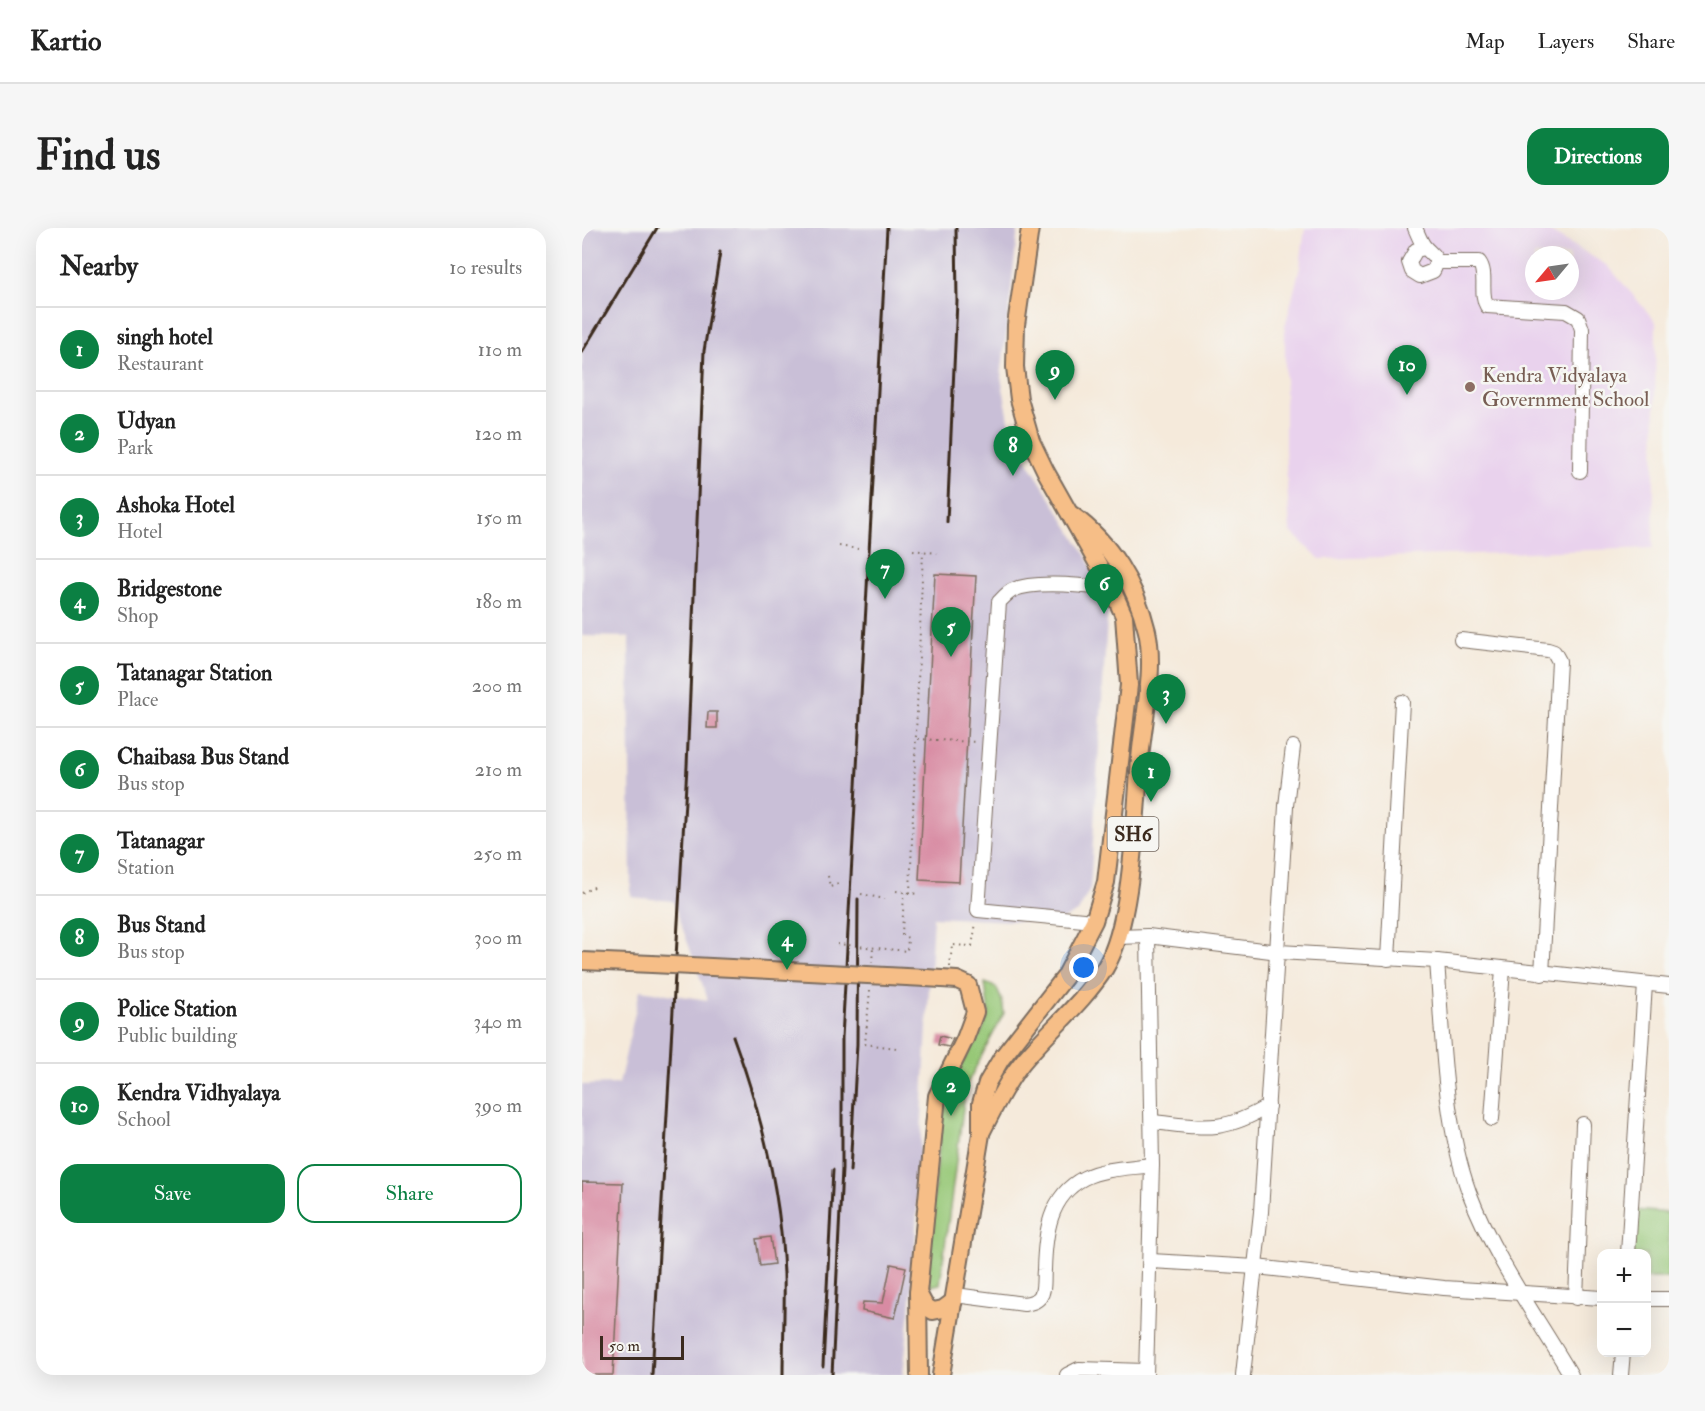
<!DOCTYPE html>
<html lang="en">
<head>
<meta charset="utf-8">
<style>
	body { margin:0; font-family:"IM FELL Double Pica",serif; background:#f6f6f6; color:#222 }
	.controls { position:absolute; right:18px; bottom:18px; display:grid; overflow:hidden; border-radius:12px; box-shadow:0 6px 24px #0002 }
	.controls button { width:54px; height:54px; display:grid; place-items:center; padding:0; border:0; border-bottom:2px solid #e0e0e0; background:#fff; color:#222; font:30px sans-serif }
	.compass { position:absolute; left:943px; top:18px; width:54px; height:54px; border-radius:50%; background:#fff; box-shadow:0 6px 24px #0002; rotate:241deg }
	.scale { position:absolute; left:18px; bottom:15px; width:84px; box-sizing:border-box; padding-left:6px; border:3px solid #3b2a1e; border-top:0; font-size:16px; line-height:21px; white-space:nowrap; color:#3b2a1e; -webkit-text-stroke:4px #f6f6f2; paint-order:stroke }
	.you { position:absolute; left:502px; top:740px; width:21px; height:21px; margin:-15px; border:4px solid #fff; border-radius:50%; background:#1a73e8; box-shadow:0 0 0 9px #1a73e833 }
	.badge { display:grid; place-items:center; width:39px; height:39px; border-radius:50%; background:#0b8043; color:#fff; font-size:20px; font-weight:700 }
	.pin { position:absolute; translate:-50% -50px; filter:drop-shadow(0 2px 3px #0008) }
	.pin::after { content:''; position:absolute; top:32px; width:21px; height:18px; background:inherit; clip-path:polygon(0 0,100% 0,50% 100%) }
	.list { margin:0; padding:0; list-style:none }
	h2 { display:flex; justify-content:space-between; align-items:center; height:78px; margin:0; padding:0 24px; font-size:26px }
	h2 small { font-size:20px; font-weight:400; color:#767676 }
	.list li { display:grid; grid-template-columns:39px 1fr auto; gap:18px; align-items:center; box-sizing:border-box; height:84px; padding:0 24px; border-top:2px solid #e0e0e0 }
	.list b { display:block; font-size:22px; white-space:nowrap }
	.list p { margin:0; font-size:20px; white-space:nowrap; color:#767676 }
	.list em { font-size:20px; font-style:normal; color:#767676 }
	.actions { display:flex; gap:12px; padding:18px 24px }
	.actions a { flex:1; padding:14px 0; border:2px solid #0b8043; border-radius:18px; text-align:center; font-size:21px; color:#0b8043 }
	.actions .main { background:#0b8043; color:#fff }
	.map { position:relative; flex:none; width:1087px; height:1147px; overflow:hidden; border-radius:18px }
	header { display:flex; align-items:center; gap:36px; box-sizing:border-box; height:84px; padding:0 30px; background:#fff; border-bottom:2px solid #e0e0e0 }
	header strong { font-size:28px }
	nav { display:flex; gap:33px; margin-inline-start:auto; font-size:21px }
	.intro { display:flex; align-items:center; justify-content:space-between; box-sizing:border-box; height:144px; padding:0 36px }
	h1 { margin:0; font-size:42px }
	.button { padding:15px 27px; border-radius:18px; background:#0b8043; color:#fff; font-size:21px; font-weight:700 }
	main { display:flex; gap:36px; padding:0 36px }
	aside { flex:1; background:#fff; border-radius:18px; box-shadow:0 6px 24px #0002 }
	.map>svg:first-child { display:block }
	.built { fill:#e9d2ed; fill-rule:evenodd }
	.industrial { fill:#c9bfd7 }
	.green { fill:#97c877; stroke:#69794a; stroke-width:1.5 }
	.building { fill:#d88ba3 }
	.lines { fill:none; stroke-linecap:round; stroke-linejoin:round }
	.minor-casing { stroke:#7c6d60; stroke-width:16 }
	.major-casing { stroke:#7c6d60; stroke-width:20 }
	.path { stroke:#7c6d60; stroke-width:2; stroke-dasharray:1.5 4.5; stroke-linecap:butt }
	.minor { stroke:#fff; stroke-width:14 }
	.major { stroke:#f6be87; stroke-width:16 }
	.rail { stroke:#3b2a1e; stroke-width:3 }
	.major-bridge-casing { stroke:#7c6d60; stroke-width:20; stroke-linecap:butt }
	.major-bridge { stroke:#f6be87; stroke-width:16 }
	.education-dot { fill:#8d6e63; stroke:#f6f6f2; stroke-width:2 }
	.labels { text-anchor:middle; stroke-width:5; stroke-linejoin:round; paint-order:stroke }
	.shield { fill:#f6f6f2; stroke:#73675e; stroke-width:1.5 }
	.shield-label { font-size:20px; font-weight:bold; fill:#3b2a1e }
	.education-label { font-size:21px; fill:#785e54; stroke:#f6f6f2; text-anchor:start }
</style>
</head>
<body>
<header>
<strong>Kartio</strong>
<nav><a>Map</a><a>Layers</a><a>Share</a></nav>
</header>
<div class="intro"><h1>Find us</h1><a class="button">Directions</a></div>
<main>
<aside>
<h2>Nearby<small>10 results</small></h2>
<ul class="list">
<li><span class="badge">1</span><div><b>singh hotel</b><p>Restaurant</p></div><em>110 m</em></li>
<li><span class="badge">2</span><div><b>Udyan</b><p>Park</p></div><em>120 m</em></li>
<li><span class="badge">3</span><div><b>Ashoka Hotel</b><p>Hotel</p></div><em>150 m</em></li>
<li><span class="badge">4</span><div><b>Bridgestone</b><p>Shop</p></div><em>180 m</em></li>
<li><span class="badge">5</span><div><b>Tatanagar Station</b><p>Place</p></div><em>200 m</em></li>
<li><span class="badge">6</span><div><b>Chaibasa Bus Stand</b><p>Bus stop</p></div><em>210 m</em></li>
<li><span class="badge">7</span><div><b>Tatanagar</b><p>Station</p></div><em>250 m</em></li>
<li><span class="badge">8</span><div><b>Bus Stand</b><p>Bus stop</p></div><em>300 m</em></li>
<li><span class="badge">9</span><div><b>Police Station</b><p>Public building</p></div><em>340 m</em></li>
<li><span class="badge">10</span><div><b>Kendra Vidhyalaya</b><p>School</p></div><em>390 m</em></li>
</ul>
<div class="actions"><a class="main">Save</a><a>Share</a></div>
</aside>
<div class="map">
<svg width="1087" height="1147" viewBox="0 0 1087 1147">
	<rect width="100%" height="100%" fill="#f6f6f2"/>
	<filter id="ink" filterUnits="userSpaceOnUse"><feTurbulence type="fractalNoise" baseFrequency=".0167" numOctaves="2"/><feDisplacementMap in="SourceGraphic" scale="12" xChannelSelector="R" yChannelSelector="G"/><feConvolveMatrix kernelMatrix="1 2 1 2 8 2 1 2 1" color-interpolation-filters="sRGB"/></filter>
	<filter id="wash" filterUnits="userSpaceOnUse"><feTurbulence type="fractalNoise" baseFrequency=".008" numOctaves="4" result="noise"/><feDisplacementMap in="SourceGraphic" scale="24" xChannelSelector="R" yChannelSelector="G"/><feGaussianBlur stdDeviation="1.35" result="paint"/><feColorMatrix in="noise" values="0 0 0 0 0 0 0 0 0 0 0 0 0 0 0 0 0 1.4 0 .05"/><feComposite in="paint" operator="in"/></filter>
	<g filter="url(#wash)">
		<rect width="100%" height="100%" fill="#f5eadb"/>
		<path class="built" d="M723,0h239l64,38 48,56 -3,226 -333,11 -11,-10 -19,-18 -5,-83v-121l15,-60zM952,27h36v36h-36z"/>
		<polygon class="industrial" points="0,0 436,0 419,149 430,208 503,326 526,377 508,661 496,684 473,695 351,689 331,1052 321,1147 0,1147 0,857 37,856 58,762 126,772 91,673 49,669 47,409 0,408"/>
		<g class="green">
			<polygon points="403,755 414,759 420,773 422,785 384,858 358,1056 349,1058 343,1050 363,863 399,805 407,787"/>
			<polygon points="1051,982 1087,985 1087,1050 1065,1050 1064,1026 1049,1026"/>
		</g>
		<g id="blocks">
			<g class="building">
				<polygon points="353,346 394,348 377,654 337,652"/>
				<polygon points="126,484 135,484 135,500 125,500"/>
				<polygon points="358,808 371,811 367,819 356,817"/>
				<polygon points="0,954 41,955 31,1147 0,1147"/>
				<polygon points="188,1009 192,1036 178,1038 174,1011"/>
				<polygon points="309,1036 324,1039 313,1090 280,1083 281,1074 301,1075"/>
			</g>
		</g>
	</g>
	<g filter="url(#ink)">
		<use href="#blocks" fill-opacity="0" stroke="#7c6d60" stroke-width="1.5"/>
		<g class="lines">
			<g class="minor-casing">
				<g id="minor">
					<path d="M833,0c3,6 5,13 9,18 7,9 17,11 9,25l-13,5 -8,-5 -3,-9 7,-12 9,-2"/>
					<path d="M855,34h42c9,12 0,31 8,44l79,5 12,7 4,11 -2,142"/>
					<polyline points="879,412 966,422 972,424 977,433 960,746"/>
					<path d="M512,693l-116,-11 21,-308c4,-4 9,-10 14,-12 22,-10 76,-4 99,-1"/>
					<polyline points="536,709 566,708 697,724 855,733 1087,758"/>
					<polyline points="806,731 820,474"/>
					<path d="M855,733c6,76 6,158 32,231 24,64 67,124 102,183"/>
					<polyline points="910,891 921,741"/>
					<path d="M570,894c51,5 70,12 116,-16"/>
					<polyline points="1046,1026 1063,756"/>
					<polyline points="569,1033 674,1039 862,1060 1020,1070"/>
					<path d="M373,1067l69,9c6,-1 12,-2 16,-7 5,-7 3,-19 4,-27 1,-36 5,-74 40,-92 19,-10 47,-10 68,-13"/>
					<polyline points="994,1070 1001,896"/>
					<polyline points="1064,1071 1087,1071"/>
					<polyline points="485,1147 497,1141 564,1143"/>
					<polyline points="564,1147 570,937 566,708"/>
					<polyline points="661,1147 679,984 704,578 711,519"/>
					<polyline points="1039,1147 1041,1124"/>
				</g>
			</g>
			<g class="major-casing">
				<g id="major">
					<polyline points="0,733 70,736"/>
					<path d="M400,903c12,-23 23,-47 39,-67 27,-33 61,-60 84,-96 29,-47 30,-162 36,-219 4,-37 14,-82 6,-118 -11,-46 -37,-89 -75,-116"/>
					<polyline points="336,1065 343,1078 351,1083 361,1081 372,1073"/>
					<polyline points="337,1147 336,1065 355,868 383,811 393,784 386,757 375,752 344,750"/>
					<polyline points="359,1147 399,906 399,875 405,855 419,831 483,749 512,693 524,654 547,457 542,388 530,361 464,244 449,213 437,171 433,139 434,97 448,0"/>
				</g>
			</g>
			<g class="path">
				<polyline points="257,318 276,321"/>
				<polyline points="298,322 320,325"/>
				<polyline points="331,322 355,325"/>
				<polyline points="336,511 395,514"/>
				<polyline points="246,648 248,659 259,655"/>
				<polyline points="314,663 335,666"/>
				<polyline points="0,665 14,658"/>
				<polyline points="328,665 341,323"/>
				<polyline points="279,666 303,671"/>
				<polyline points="255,716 325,723 326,710 320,707 322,664"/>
				<polyline points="290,735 291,720"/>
				<polyline points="368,739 370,717 390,718 394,695"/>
				<polyline points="288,762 283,816 315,820"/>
			</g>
			<use href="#minor" class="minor"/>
			<use href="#major" class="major"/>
			<g class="rail">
				<polyline points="0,124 75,0"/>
				<polyline points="365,294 375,73 374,0"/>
				<path d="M151,808c28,76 48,156 51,238 1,33 -1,67 -1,101"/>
				<polyline points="268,943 275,816 276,671"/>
				<polyline points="241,1138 251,942"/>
				<polyline points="70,1147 105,538 122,123 138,24"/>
				<polyline points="250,1147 260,941 260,810 305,0"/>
			</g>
			<g class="major-bridge-casing">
				<polyline id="major-bridge" points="70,736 344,750"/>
			</g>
			<use href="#major-bridge" class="major-bridge"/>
		</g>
	</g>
	<circle class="education-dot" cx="888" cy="159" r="6"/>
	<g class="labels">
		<rect class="shield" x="525.5" y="589" width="51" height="34" rx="4.5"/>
		<g class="shield-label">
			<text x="551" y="613">SH6</text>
		</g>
		<g class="education-label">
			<text x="900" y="154">Kendra Vidyalaya<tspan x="900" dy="24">Government School</tspan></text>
		</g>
	</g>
</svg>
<div class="controls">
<button>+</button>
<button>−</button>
</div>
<svg class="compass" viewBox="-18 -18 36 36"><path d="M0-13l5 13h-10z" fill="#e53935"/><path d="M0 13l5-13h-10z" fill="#767676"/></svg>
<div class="scale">50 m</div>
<div class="you"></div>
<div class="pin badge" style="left:569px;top:574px">1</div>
<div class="pin badge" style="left:369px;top:888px">2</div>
<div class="pin badge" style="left:584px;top:496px">3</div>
<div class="pin badge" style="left:205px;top:742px">4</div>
<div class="pin badge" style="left:369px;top:429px">5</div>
<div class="pin badge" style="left:522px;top:386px">6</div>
<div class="pin badge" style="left:303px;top:371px">7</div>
<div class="pin badge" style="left:431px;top:248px">8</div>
<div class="pin badge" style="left:473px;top:172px">9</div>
<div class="pin badge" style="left:825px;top:167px">10</div>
</div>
</main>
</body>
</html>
